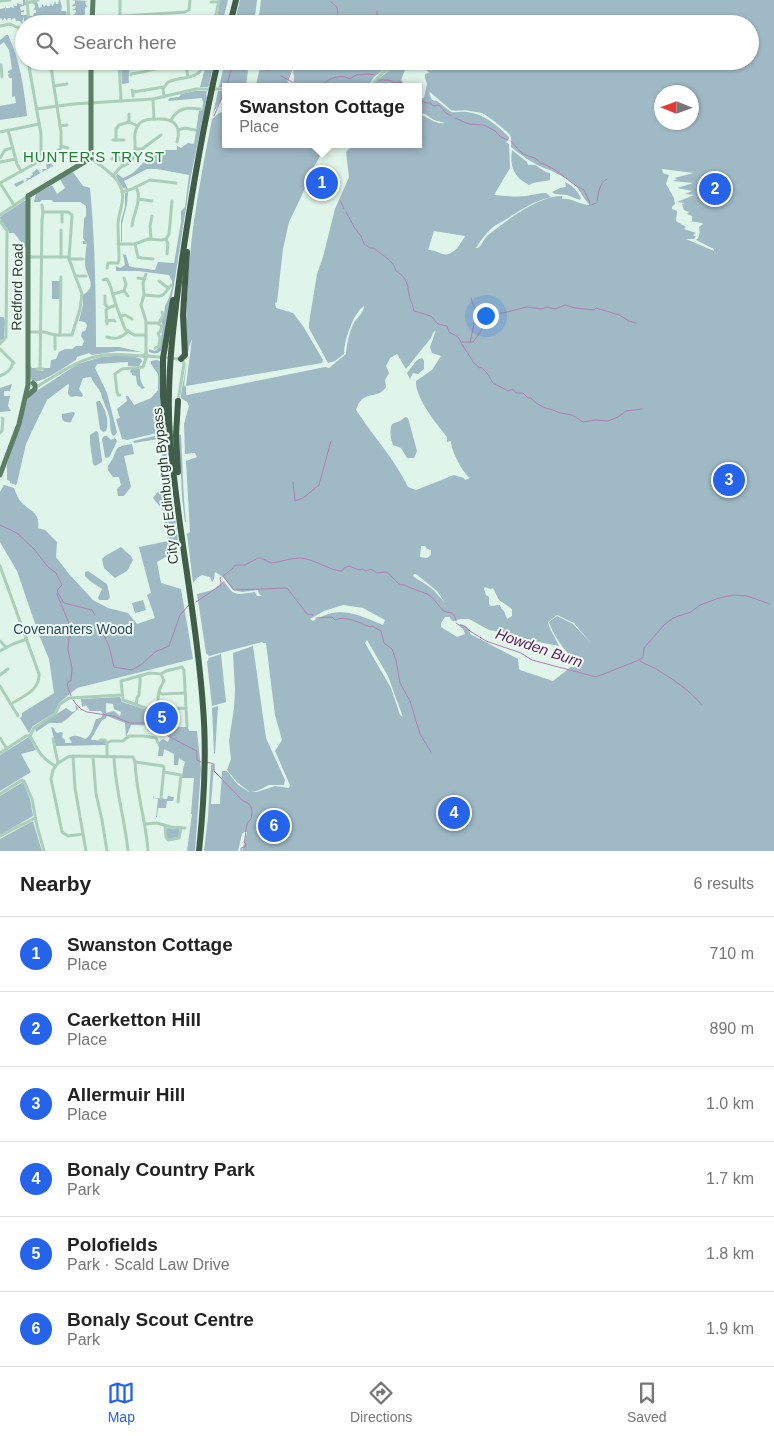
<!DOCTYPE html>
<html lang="en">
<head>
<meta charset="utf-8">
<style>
	body { margin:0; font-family:Arial,sans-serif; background:#f2f2f2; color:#222 }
	.compass { position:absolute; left:654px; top:85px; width:45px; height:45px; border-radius:50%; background:#fff; box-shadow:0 1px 4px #0004; rotate:271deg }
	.you { position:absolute; left:485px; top:315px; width:18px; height:18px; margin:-12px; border:4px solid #fff; border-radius:50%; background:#1a73e8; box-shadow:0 0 0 8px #1a73e833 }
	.badge { display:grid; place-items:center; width:32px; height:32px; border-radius:50%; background:#2563eb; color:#fff; font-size:16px; font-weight:700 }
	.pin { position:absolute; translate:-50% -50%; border:2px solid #fff; box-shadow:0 1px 5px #0006 }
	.popup { position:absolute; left:222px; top:83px; width:200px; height:65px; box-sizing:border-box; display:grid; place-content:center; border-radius:0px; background:#fff; filter:drop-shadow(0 1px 4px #0005); font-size:16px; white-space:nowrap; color:#767676 }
	.popup b { font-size:19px; color:#222 }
	.popup::after { content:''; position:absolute; left:50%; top:100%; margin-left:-10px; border:10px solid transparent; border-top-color:#fff }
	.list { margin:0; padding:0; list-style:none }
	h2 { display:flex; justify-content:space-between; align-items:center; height:65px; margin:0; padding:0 20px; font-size:21px }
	h2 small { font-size:16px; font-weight:400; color:#767676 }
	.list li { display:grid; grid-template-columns:32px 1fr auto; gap:15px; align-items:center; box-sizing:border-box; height:75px; padding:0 20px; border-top:1px solid #e0e0e0 }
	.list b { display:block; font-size:19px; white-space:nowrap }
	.list p { margin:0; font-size:16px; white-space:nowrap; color:#767676 }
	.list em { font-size:16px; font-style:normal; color:#767676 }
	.icon { flex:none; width:28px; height:28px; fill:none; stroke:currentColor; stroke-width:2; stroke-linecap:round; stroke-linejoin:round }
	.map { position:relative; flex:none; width:774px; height:851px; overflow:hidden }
	.search { position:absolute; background:#fff; box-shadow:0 1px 4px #0004; left:15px; right:15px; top:15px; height:55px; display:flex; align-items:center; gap:12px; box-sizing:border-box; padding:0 18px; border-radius:28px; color:#767676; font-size:19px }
	.sheet { height:515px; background:#fff }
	nav { display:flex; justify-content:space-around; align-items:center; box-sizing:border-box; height:70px; border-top:1px solid #e0e0e0; background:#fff; font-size:14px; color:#767676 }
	nav a { display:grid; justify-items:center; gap:2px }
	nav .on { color:#2563eb }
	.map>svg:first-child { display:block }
	.green { fill:#9fb9c5; fill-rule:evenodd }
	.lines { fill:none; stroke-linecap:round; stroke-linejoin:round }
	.stream { stroke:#b37db3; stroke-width:1 }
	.minor { stroke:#abceba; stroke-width:3 }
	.major { stroke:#5b7e65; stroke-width:5 }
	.highway { stroke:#415d49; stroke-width:6 }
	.labels { text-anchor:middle; stroke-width:4; stroke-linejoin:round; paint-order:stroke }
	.street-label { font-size:14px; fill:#2a3b2f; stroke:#edfbf4 }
	.park-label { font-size:14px; fill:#2c4b5b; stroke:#edfbf4 }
	.neighbourhood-label { font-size:15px; letter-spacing:1px; fill:#1e8232; stroke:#edfbf4 }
	.water-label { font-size:15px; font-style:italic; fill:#601d5d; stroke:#edfbf4 }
</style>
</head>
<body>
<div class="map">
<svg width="774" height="851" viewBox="0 0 774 851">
	<rect width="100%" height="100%" fill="#e0f5ea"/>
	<g class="green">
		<polygon points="23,0 25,0 26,5 20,7 21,11 24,10 24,12 21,12 21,15 27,15 27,23 24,21 24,17 22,22 24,23 22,24 20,21 16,21 15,18 12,19 12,22 11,18 8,18 7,21 5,18 4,18 3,21 2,19 0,18 0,9 5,8 6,12 5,5 6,8 10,8 10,4 10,7 14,8 13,3 14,6 17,6 17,3 23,5"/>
		<polygon points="59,0 60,0 62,7 63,6 62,7 61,11 66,11 67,16 65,17 63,15 62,20 59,17 55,19 55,17 52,17 51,20 51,16 48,16 48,17 43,17 43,20 42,18 39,18 38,22 36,21 37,17 34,16 32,19 34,21 33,23 31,23 30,16 33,16 34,13 36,13 36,10 33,9 35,8 35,6 34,4 32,3 37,2 39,8 42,7 42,5 43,4 44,7 46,5 46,4 47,6 50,6 51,2 52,6 53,6 55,1 56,4 58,4"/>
		<polygon points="72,0 88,1 85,2 86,5 88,7 85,7 85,14 84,15 85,15 84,24 77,24 76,22 74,21 70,24 70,21 74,20 77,17 75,16 72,16 75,14 76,11 75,10 72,11 74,10 72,9 75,9 76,6 72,6 75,3 75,1"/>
		<polygon points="220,0 228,0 222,24 216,24"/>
		<polygon points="240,0 257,0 254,24 234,24"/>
		<path d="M261,0h513v851h-532l5,-19h-3l-2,2 -4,17h-34l4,-34 3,-52 2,-1 1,2 -3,38h9c0,-11 2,-22 2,-33h5l10,13 12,8h8l18,-6 14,2 1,-3 -15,-34 7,-11 -7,-25 -9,-72h-3l-1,-1 -53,14 -3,-3 -9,-59 16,-4 11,-9c10,17 13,13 31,11l2,4h5l-1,-1 -2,-1 -1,-4 -16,2 -9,-2 -10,-13 -8,-5 -1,7 -2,3 -2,-5 -8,-2 -5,3 -4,5 -6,-49 3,-2 -4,-71 11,-4 -2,-4 -10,1 -1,-30 5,-18 -2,-4 -6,-4v-3l6,-34 -3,24 2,2v7l1,1 138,-28 4,1 17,-14c1,-10 3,-22 8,-31 3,-6 10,-10 10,-17 -11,7 -20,35 -20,48l-9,7 -7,2 -19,-35v-5l8,-49 6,-17 12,-48 14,-32 -3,-25 8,-8h64v-30c10,2 16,11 27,9l-11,-3 -9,-6 -7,-1 1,-12 2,-3h3l3,-14 -2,-6v-4l4,-1 -9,-12h330v-37h-492zM430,92l21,18c6,2 13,-1 19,1 4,1 9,1 12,2 6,3 24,17 28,22 2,3 1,8 1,12 10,8 21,16 33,21 11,4 23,10 31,17 6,6 8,14 14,19v1c-9,0 -18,-8 -27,-6v-3c-25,0 -57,26 -75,40 -4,4 -5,9 -9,12h-2c3,-5 8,-12 12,-16 6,-7 13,-9 20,-14 14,-9 26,-17 43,-21l-5,-4c-7,0 -13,2 -20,3 -9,1 -23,0 -32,-1l16,-27 -1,-24 -3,-2 3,-3v-2c-13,-12 -24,-23 -42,-25 -6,-1 -11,1 -16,0l-14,-11 -5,-1 -3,-7zM662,92h30v30h-30zM662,169l32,4 -20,5 4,1 -3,1 -2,1 20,2 -16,5 15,3 -7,3 9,1 -17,7 8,1 -3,1 2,6 5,2 -2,2 5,2v5h-3l13,2 1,1 -4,3c1,5 1,10 -3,13l18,9v2l-28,-12h8l2,-2 -3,-2 3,-2 -12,-4 2,-2 -10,-6 1,-10 -5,-2v-2l3,-3 -1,-6 -8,-14 3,-9 -6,-2zM434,231l31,5c-5,9 -13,23 -25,17 -5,-2 -7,-3 -12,-3zM436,330l-6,17 2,6 9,3 -9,14 -16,11c-1,17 21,43 31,56v5l4,-1c0,10 12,32 19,37l-5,2 -1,-2 -10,-3 -38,15 -8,-3c-14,-29 -35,-51 -52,-77 7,-22 21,-9 30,-23l-1,-7 4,-7 -3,-7 4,-8 7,-4 9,15 25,-31 2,-5zM421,546h4l2,3 4,1v5l-4,3 -7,-1zM414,574h2l21,17 8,12c-5,-5 -9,-11 -14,-15 -6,-5 -12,-7 -18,-12zM485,587l5,2 3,-1 6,12 13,9v7l-5,3 -3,-8 -3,-3 -1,-3 -9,1 -2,-2v-7l-3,-2 -2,-6zM343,605l20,3 22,12 -2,5c-27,-11 -43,-20 -70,-4l-3,-2 14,-8zM557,615l17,8 16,19 -17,-18 -16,-8 -8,6c5,16 17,29 27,41l-23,18 -33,-11 -1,-1 -1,-10 -48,-25c0,-6 -4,-9 -10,-10l-1,2 4,3 2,5 -8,3 -16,-10v-4l4,-6h5l1,3 2,1 8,-2h8l20,11 28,5 6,4 36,7c-4,-9 -9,-15 -11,-24zM367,640l21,36 15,41 -3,-2 -9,-27 -26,-45z"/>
		<path d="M6,35h2c12,25 16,53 19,81l-27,4v-14l16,-3 -1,-7 -3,1v-19h-3l-1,-3 2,-2h-2v-2l4,-2 -3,-19 -5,-8 -4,3v-5z"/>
		<path d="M121,61h12v2l-3,1c0,7 -2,12 -1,19l-7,1z"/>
		<polygon points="207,61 214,61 209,86 207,87 200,87"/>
		<polygon points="225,61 249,61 246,87 219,87"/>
		<polygon points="253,61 294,61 287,81 291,85 291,87 257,87 256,85 260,67 253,64"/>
		<polygon points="296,61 395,61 374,77 368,87 293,87 294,77 293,72"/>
		<polygon points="395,66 399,66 399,70 405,70 401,80 404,84 401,87 388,83 387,87 375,87 374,84 377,80"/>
		<path d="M195,91h12l-1,4 1,2 -16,79 -17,109 -13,66c-4,3 -7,3 -12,1v-3l6,2 5,-5 3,-21 -2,-3 3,-7 1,-9 4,-8 3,-11v-6l-3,-6 -31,-4h-22v-5l4,2 5,-3 -2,-11 3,1 3,11 3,1 23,3 3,-8 16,1 7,-41v-11l4,-4 4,-32 -32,-6h-10l-23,12 4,8 -5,-1 -7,-12 1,-2 6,4 10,-5 18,-18 12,-5h14v-4l4,2 7,-5 6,1 5,-33 3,-1 1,-8 -1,-4 -33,3 -1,-1 2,-2 9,-1 2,-3z"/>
		<polygon points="218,91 226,91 226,94 222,97 213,114"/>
		<path d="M226,111v33h101l1,3h-3l-15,27 -8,21 -13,27 -6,27 -6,53 -2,1 1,5 17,5 10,13 20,34 -1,3 -136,23 6,-47 -3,8 -2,11 -2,-7c1,-41 3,-82 8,-123 5,-36 12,-73 19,-109l7,-6z"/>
		<path d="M512,150l15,12 1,3h7l11,7 4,1v7c-7,2 -14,1 -21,5 -16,-9 -19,-18 -17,-35z"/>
		<polygon points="50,162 53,166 16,187 14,184 23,180 24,182 27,180 26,178 31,178 30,176 33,175 32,173 37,169 41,173 43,171 42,169 47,169 46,164"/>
		<path d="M73,172l10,14 7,2c5,53 6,106 6,159h23l23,5 -24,-1 -26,4 -3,-2 -12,4 -1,3c-7,4 -36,25 -43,21 -5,-3 -3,-11 -3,-16l2,3h5l1,2 5,1 1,-3h6l1,-8 5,-1 3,-7 6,-3h7l4,-3h6l2,-5 -3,-5 1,-4 4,-2 1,-5 -2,-3 -6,-1 4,-16v-10c16,-10 2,-19 2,-32 0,-7 1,-14 2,-21l-1,2h-3v-3h2l-2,-3 1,-19 2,-3v-10l-6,-4h-27l-1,-2h-10l-2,2h-6l2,-8 16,-9 5,9 8,-6 -5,-9z"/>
		<path d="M565,182c8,4 12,8 16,16l-1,2 -13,-5 -12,-1 -3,-2 8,-4 6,-1z"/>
		<polygon points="128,192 127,204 122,224 122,242 121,240 121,221 125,207 125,193"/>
		<path d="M24,201h2v47l-12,-15h-5c-1,-7 -9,-10 -9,-16z"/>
		<rect x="52" y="281" width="8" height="18"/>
		<polygon points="0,317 4,317 5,322 4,338 0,341"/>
		<path d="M113,356h20l8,3 1,2 -3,5h-11v-4l-31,2 -2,4 12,25 10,39 -2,3 -2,1c-4,-6 -2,-13 -4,-20 -2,-8 -7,-16 -8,-23 -3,-6 -8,-10 -10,-16l-8,1 -4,11 4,6 -1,2 -6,-1 -5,1 -3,-3 1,-9 -1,-1 -21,16 -15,31 -6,13 -9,39 -1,2 -6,-2v-2l-3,-1v-16l22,-70 6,-2 43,-28 23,-7z"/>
		<polygon points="422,358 424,361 424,369 418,374 413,373 410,379 407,373 417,360"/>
		<polygon points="156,360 160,361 161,365 163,407 166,431 127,440 122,439 116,419 120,418 117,409 127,401 126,396 128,396 134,405 151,398 158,390 158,374 151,364 151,361"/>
		<path d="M131,369h9c0,7 -1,12 5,19l-3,1 -5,-5 -1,-8 -4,-1v-2l-2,-1z"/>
		<polygon points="12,384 10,391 4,391 4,396 10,396 8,406 11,411 0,412 0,388"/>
		<path d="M98,401h2c5,8 10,20 6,30l-3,1 -3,-3 -4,-27z"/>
		<path d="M73,412l2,1 -4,9c-6,1 -10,-1 -9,-8z"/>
		<path d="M405,417l3,1 9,33 -3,7h-7l-6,-10 -8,-3c-2,-6 -4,-14 -1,-21l8,-3z"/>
		<polygon points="96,431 98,432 102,460 102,462 95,466 93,464 90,443 90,435"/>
		<polygon points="179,434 181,435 184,500 186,522 185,522 182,497"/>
		<polygon points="104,436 107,436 111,440 115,438 117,441 110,456 107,458 105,457 102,439"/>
		<path d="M154,436h10l14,104h-4l2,11 -19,11 4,21 20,6 12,70 -116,29 -18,15 -5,10 -21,13 -4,7 -9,-15 2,-2v-3l32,-20 -5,-34 -10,-24 -22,-64 -17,-29v-50l4,-7 10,3c2,5 4,11 8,15 9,9 18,9 16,25l7,2 12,12 -1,15 13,17 24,26 15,8 20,5 9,11 18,-6 -8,-23 4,-2 -12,-46 29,-6 -3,-21v-7l-12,-15 6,-8 7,-5 1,-4 -8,-42 -25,4 -1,-2z"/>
		<path d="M132,444l2,10 -10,2 7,31 -7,9h-6l-1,-7 4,-4 -2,-8h-6c-8,-11 -6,-8 0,-19 2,-4 2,-8 6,-11h2v-1z"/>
		<polygon points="121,547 131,556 133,560 127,571 115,578 104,568 102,559 105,556"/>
		<polygon points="88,571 107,584 110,597 108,600 99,600 98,598 102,589 90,581 85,576 85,572"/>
		<polygon points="143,600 146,610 135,613 132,603"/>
		<polygon points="253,646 266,738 285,780 284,785 269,785 257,791 250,792 238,783 227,770 231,759 229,741 234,708 235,690 233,653"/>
		<polygon points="221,654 226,702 212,706 207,662 209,658"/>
		<path d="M120,697l2,5 28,9h12v5c9,0 12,2 14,11h12l1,4h8l4,38 -6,82h-8l5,-37h-1l3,-36h-12l1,-9 2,-7 -6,-4 -1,7h-4v-11l-10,-5 -1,7h-5l1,-9 -1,-1 1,-4 4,-3 5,3 2,-5 -3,-3 -4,-1 -5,-7 -27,-1 -5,12 -1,-14 -18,-7 -2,3 -3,1 -11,19 1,1 13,1 1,4 -50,1 -5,-19 3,1 1,3 2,2 4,-1 2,1 -1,4 3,3v3h7l-3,-5c5,-4 10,-2 16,1 7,-3 8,-13 11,-20l5,-1 2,-4 -2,-3h-11l-4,-6 -4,2 -1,-8zM106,703l7,1 1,5 7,3 -1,4 -6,-5 -8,2z"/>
		<polygon points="75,705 79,708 67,719 61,723 49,723 36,732 35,728 66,708 72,712 75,711 76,709"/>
		<polygon points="218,706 215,754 214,753 212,708"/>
		<polygon points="29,737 36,750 21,754 31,772 0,791 0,755"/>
		<polygon points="23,782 30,799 33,816 0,835 0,796"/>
		<polygon points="154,795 154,798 167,799 168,796 174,797 173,801 167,801 166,808 158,808 157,817 156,817 158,799 153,798"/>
		<polygon points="33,822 42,851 0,851 0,839 31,822"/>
		<polygon points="167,828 180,829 179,837 167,839"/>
	</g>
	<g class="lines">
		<g class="stream">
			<polyline points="331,2 337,7 338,14"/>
			<polyline points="343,17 351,20"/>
			<polyline points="346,18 348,24"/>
			<polyline points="373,24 377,17 377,11"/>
			<polyline points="245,61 269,71"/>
			<polyline points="281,76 292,82 295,87"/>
			<polyline points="288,80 295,61"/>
			<polyline points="378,80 388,80 396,83 400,82 409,87"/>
			<polyline points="226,87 230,74 232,61"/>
			<path d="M320,87c7,-8 20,-14 30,-8l6,-4 14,-1 4,1"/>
			<path d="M418,98c3,3 9,6 13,5l2,3 6,-1 7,8 6,3"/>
			<polyline points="214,116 225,90"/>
			<polyline points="455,118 469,124 484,125 495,131 501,137 508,140"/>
			<path d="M511,141c2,2 9,11 11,12 6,5 13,2 18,10 17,4 28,20 44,27l6,13"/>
			<polyline points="327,166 329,183 333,188 335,188"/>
			<polyline points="340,200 344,209"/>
			<path d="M597,201c2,-9 2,-18 10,-22"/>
			<polyline points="591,205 596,203"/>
			<path d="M346,212l8,15 7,9 3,8 6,4h4c8,8 19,11 22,23 13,8 11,15 14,28 2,4 3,7 4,12l17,5 7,8 9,2 2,6 9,5 3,5h12c8,-9 11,-20 19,-28l11,-1 24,-6 15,2 5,-2 8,2 10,-4 10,3 19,2 2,-2 23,7 10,6 7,2"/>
			<polyline points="461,343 474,363 478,366 479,368 481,367 487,373 493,383 508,391 513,389 516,393 523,393 528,398 531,398 536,403 545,408 553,410 560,413 572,415 583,422 595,420 608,421 618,417 626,411 642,409"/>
			<polyline points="470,343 476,314 471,298"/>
			<polyline points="293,482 295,501 303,498 319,485 331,441"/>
			<polyline points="0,525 17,533 34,549 48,567 56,573 62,585 58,589 57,594 70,626 68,650 72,668 71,681 69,681 67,684 71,696"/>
			<polyline points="58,593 64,603 92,610 95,615"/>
			<polyline points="196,602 221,585 221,582 220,579 221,577"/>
			<path d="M313,615l-6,-1 -20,-26 -53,2 -11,-14 9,-7 3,-4h10l13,-7h3l10,5c10,-1 19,-5 29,-5 12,0 33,14 42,13l2,-3 5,-2 10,4 3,-1 4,2 5,-2 6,4 9,-1c8,4 10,14 19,13 7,4 15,6 22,9 12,6 11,19 25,19l3,4 1,4"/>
			<path d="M316,618l16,-1 3,3c10,-5 25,3 35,7l2,-1 9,5 3,12 8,6 4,11 4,23 10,18 10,33 11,18"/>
			<polyline points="456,623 459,625 464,626 470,631 486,641 521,653 532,660 596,677 639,660 643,657 644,648 664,625 673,618 691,612 700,605 719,598 733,595 747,596 770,604"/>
			<polyline points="99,626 109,646 114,667 132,670 142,664 155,652 169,646 180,615 189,605"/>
			<path d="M640,661c7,5 15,6 21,11 15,9 30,20 41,33"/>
			<polyline points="73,700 76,704 81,709 87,712 113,716 130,723 145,723 158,725 168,736 197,751 197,760 201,762"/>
			<path d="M207,762l7,2v7l29,30c9,2 10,10 8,18 -7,5 -4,15 -7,23l2,2 -1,3 -4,1v3"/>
		</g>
		<g class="minor">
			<polyline points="27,0 29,24"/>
			<polyline points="68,0 69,22"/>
			<polyline points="120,0 120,16"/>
			<polyline points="0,1 10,0"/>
			<polyline points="211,2 219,2"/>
			<polyline points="27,3 38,0"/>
			<polyline points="93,18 185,12 189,10 190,0"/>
			<polyline points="42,24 69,22"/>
			<polyline points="214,24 219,0"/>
			<polyline points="0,26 10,24 19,28 24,26"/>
			<polyline points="19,28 20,36 24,49"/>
			<polyline points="28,61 41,134 41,153 43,159"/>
			<polyline points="119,61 121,101"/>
			<polyline points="185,61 188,77"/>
			<polyline points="1,65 2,77"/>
			<polyline points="51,65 63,63 67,61"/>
			<polyline points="131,75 131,74 143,72 157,68 154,61"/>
			<polyline points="54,86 67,84"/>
			<path d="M371,87c7,-12 21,-25 35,-21"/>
			<polyline points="132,90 133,92 133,96"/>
			<polyline points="133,92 164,87"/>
			<path d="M164,97l-1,-8 5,-7c15,-7 32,0 37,-21"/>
			<polyline points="153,99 154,119"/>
			<polyline points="36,109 73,104 153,99 196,89 226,89"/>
			<path d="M171,120c7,-12 15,-13 29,-11"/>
			<polyline points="129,122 129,114"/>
			<polyline points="60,126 67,125"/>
			<polyline points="8,130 17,164 21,171"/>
			<polyline points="178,130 185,128 195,130"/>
			<polyline points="0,132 39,124"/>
			<polyline points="113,140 124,140"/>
			<polyline points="116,140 116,129 119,125 129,122 138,126"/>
			<polyline points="61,146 68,148"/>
			<polyline points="135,149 142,149 161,135"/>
			<polyline points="117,155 124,166"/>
			<polyline points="0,158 5,150 12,148"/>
			<path d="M91,158c9,8 21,14 27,24 10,16 1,26 0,42 0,12 1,24 1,36l-1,3h-10l-1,5"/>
			<polyline points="112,159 120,152"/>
			<polyline points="0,162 16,159"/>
			<path d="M113,176c3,-3 5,-7 8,-9 5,-3 10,-3 12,-9 6,-11 -3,-23 6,-34 5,-5 11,-5 18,-5 16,-1 25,6 20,23"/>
			<polyline points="122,192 132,189 150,180 176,183"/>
			<polyline points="138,199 152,201"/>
			<polyline points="14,205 0,183 56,152 61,148 61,132 50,61"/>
			<polyline points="0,215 28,196"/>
			<polyline points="0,221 7,231 6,337 0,344"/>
			<polyline points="62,222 62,212"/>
			<path d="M132,226c1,-13 11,-26 4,-39"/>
			<polyline points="151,239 150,226 152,216"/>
			<polyline points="166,239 168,244 167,254"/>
			<polyline points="118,244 135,244 148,239 162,240 166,239 169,234 172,201"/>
			<polyline points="135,244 138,257 142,258 153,259"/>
			<polyline points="29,257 69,257"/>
			<polyline points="61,257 61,230"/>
			<polyline points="69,259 83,259"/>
			<polyline points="146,274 143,283 144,295 141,305 146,321 146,353"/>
			<polyline points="75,276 86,276"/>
			<polyline points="138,278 144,279"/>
			<polyline points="103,280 107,279 110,285 116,305 125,329 134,335 146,335"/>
			<polyline points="159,281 168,288"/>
			<polyline points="124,291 128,296"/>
			<polyline points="113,294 124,291 126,284 124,278"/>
			<path d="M144,295c17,1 17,5 27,-10"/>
			<polyline points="105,296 105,304 108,308"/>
			<polyline points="121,316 125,315 132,319"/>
			<polyline points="106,321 113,320 115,321"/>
			<polyline points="146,323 157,323 162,326 160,332 158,333 160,338 159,346 155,348"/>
			<polyline points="159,323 163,315 162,312"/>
			<polyline points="107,324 106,310 108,308 116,305"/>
			<polyline points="28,332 44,332 55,335 72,335 80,309 82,294 69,259 72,215 68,212 43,212"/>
			<polyline points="60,335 61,277"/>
			<path d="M107,337c9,3 15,1 21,-6"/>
			<polyline points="0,349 14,363"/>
			<polyline points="55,349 55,335"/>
			<polyline points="148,356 146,353 143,356 146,358 148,356 180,359 183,361 184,364 178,401"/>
			<polyline points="37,369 43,369"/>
			<polyline points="40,369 42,220 43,212 42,205"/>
			<path d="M0,376c7,-3 11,-6 13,-13"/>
			<path d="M36,387c20,-11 40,-27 63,-31 15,-3 29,-1 44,0"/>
			<polyline points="120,395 118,395 117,392 115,374 122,369 143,367 146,358"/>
			<polyline points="0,433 2,431 3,419 2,418"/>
			<path d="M0,566l39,108c1,16 -15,22 -28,30"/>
			<polyline points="0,641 6,647"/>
			<polyline points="0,651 13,644 27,639"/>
			<polyline points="0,675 8,669"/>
			<polyline points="0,686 18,716"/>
			<polyline points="159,693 163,694 185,693"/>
			<path d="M136,705l1,-7 2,-3c0,-7 2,-12 1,-19"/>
			<polyline points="186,708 184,670 182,667 166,671 161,674 150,673 121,681 123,700 151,710 186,708 187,726"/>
			<path d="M158,710c0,-13 -1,-19 6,-29l-3,-7"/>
			<path d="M30,736c9,15 9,20 25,30"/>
			<polyline points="0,738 7,749"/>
			<polyline points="53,739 58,763"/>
			<polyline points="100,740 105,740 107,743"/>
			<polyline points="0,753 26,736 30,736 34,728 55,714 60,704 69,698 122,695"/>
			<polyline points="73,756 75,788 86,851"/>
			<polyline points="93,757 96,794 102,820 107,851"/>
			<polyline points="107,757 107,743 111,741 123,741 129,736 144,736 156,738 158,743"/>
			<path d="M114,757c1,32 11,62 14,94"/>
			<path d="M135,762c1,30 11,59 13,89"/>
			<polyline points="135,762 163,766 164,768 161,798"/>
			<polyline points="164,772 181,775 178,802"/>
			<polyline points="0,794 22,780 24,781 32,799 37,826 44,851"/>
			<polyline points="145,824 157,823 171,827 185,828"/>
			<polyline points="165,826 166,837 168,840 179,838 181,828"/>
			<polyline points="83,834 68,836 62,832 51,779 53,770 58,763 68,757 73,756 133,757 135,762"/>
			<polyline points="0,836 35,818"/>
		</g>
		<g class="major">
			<polyline points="92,24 93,0"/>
			<polyline points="27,396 35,389 35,385 33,383"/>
			<polyline points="0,475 19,424 28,385 28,196 91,158 91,61"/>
		</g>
		<g class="highway">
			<polyline points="230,24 236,0"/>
			<polyline points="181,359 185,355 183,315 187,252"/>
			<polyline points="178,401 176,435 178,472"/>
			<polyline points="166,424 163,396 163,358 173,300"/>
			<path d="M199,851c5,-48 8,-96 4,-144 -6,-90 -26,-179 -33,-270 -4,-54 3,-110 10,-163 10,-71 22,-143 38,-213"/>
		</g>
	</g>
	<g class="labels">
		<g class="street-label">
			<text transform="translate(17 287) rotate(-89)" y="5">Redford Road</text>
			<text transform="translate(165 486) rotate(-96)" y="5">City of Edinburgh Bypass</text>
		</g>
		<g class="park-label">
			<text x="73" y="634">Covenanters Wood</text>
		</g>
		<g class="neighbourhood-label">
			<text x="94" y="162">HUNTER'S TRYST</text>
		</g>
		<g class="water-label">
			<text transform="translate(539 648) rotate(19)" y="5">Howden Burn</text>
		</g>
	</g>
</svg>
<svg class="compass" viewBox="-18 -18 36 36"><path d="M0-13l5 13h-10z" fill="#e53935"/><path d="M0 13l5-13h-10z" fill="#767676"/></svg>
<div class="you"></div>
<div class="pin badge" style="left:322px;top:183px">1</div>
<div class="popup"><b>Swanston Cottage</b>Place</div>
<div class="pin badge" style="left:715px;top:189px">2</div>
<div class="pin badge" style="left:729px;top:480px">3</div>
<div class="pin badge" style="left:454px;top:813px">4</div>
<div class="pin badge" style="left:162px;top:718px">5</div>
<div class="pin badge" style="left:274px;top:826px">6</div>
<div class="search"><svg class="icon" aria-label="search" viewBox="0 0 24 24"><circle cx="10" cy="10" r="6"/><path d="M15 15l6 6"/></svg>Search here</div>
</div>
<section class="sheet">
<h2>Nearby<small>6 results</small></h2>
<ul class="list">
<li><span class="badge">1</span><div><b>Swanston Cottage</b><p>Place</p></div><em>710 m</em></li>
<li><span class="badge">2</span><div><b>Caerketton Hill</b><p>Place</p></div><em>890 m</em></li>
<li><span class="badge">3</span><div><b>Allermuir Hill</b><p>Place</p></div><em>1.0 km</em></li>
<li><span class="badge">4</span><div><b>Bonaly Country Park</b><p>Park</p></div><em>1.7 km</em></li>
<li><span class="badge">5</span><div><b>Polofields</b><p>Park · Scald Law Drive</p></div><em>1.8 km</em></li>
<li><span class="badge">6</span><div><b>Bonaly Scout Centre</b><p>Park</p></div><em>1.9 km</em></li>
</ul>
</section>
<nav>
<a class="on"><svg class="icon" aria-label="map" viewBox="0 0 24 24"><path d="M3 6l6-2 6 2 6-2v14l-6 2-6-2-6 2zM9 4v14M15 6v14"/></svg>Map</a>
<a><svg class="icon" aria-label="directions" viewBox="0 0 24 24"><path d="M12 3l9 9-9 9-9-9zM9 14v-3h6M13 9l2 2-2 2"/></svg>Directions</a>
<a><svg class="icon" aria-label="saved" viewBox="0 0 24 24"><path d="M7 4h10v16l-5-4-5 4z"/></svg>Saved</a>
</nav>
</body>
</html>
